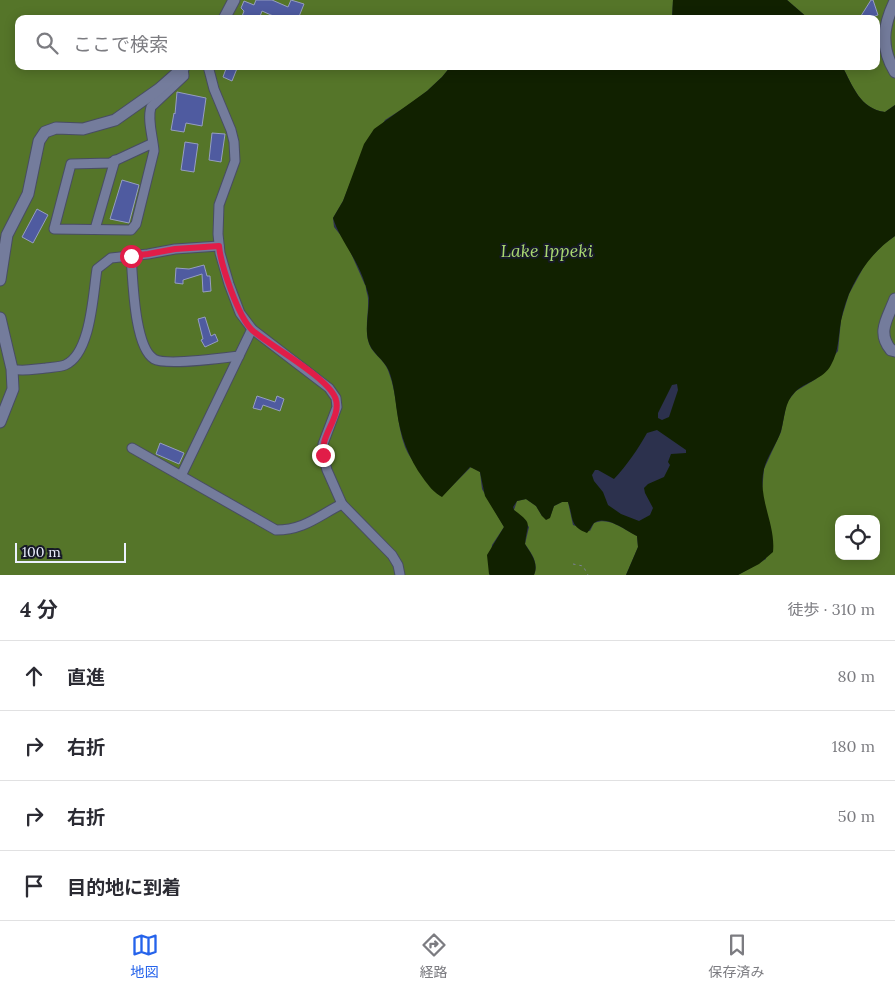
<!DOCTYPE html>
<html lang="ja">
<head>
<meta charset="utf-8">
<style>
	body { margin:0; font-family:Lora,"Noto Sans JP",serif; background:#f7f7f7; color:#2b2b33 }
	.controls { position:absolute; right:15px; bottom:15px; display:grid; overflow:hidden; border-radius:10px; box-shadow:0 2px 12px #0003 }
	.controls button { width:45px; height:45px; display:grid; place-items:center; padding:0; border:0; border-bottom:1px solid #e1e1e2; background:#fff; color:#2b2b33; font:25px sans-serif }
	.scale { position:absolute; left:15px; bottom:12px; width:111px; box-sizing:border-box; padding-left:5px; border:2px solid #ecf0fe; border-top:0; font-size:14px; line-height:18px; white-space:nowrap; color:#ecf0fe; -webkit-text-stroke:4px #171a27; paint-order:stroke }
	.stop { position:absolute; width:15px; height:15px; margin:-11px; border:4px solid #e11d48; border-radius:50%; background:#fff }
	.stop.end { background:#e11d48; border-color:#fff; box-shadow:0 1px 5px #0008 }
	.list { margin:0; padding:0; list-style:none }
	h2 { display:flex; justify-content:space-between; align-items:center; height:65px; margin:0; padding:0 20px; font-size:21px }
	h2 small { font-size:16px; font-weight:400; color:#7c7c81 }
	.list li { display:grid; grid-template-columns:32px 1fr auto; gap:15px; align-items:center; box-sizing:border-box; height:70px; padding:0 20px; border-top:1px solid #e1e1e2 }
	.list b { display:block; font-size:19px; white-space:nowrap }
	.list em { font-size:16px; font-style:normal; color:#7c7c81 }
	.icon { flex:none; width:28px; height:28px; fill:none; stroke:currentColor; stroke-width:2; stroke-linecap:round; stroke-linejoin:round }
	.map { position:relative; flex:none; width:895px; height:575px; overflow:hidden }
	.search { position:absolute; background:#fff; box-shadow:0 2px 12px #0003; left:15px; right:15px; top:15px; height:55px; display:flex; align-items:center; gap:12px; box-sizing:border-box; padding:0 18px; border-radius:10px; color:#7c7c81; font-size:19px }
	.sheet { height:345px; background:#fff }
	nav { display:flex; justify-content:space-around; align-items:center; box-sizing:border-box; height:70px; border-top:1px solid #e1e1e2; background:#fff; font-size:14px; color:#7c7c81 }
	nav a { display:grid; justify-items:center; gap:2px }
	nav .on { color:#2563eb }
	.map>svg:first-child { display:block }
	.forest { fill:#557529; fill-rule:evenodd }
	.water { fill:#112100; fill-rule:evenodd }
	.building { fill:#4f5ba0; stroke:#969ec0 }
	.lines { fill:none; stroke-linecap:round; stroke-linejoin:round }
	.minor-casing { stroke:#484d63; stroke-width:11 }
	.tertiary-casing { stroke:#484d63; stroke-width:13 }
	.path { stroke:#7b8096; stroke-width:1; stroke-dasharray:2.5 4; stroke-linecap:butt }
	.minor { stroke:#747c9c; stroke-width:9 }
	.tertiary { stroke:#747c9c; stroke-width:11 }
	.route { stroke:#e11d48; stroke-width:6 }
	.labels { text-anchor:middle; stroke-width:4; stroke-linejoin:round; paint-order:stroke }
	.water-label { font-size:18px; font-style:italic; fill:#a9d871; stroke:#171a27 }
</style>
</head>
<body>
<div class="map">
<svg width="895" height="575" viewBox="0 0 895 575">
	<rect width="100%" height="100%" fill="#2c314d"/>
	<g class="forest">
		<path d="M0,0h673l-1,19h-653v47h432l-9,11 -15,14 -17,13 -25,16 -30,51 -12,30 -10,17 1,9 12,15 19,43h1c-1,5 2,9 2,14 1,15 -5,35 3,49 6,9 15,14 18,25 9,24 7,50 16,74 7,17 25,35 37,49l29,-29 9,5 2,17 22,38 -12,18 -3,29 1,1h-490z"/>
		<path d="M787,0h108v105l-10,7c-25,-3 -32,-26 -43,-46h34v-47h-67z"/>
		<path d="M895,236v339h-157l28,-16v-48l-4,-20 2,-22 17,-37 6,-30 9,-11 20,-12 22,-28 3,-31 8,-26 18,-33 17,-17zM839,519h37v37h-37z"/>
		<path d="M526,499l10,7 6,10 8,1 4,-11 8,-4h6l5,23 17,6 4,-8c17,-6 28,6 43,13l1,11 -12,28h-92c5,-12 -2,-21 -9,-31l4,-17 -15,-17 3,-9z"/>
	</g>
	<g class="water">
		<polygon points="673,0 787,0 809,19 672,19"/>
		<path d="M451,66h391c11,20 18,43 43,46l10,-7v131c-28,19 -48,52 -54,85 -3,16 -2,30 -10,44 -7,14 -26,17 -36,27 -11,11 -10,25 -14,39 -4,13 -14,25 -17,38 -7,29 12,55 9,83l-14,12 -21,11h-112l12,-28 -1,-11c-10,-5 -32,-22 -43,-13 -2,2 -4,7 -7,10 -18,-7 -13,-15 -19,-31h-6l-8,4 -4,12 -4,2 -4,-4 -6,-10 -10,-7 -9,2 -4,6 1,3c20,15 13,12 11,34 6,10 14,19 9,31h-44l-1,-1 -2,-19 17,-28 -19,-31 -5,-24 -10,-5 -28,30c-8,-4 -14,-12 -19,-19 -14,-19 -23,-43 -26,-66 -2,-14 -3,-28 -8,-41 -5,-12 -18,-18 -21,-31 -3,-13 1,-28 1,-42 -1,-7 -4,-13 -6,-20 -8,-22 -24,-40 -30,-60l10,-17 21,-57 10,-15 53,-38 15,-14zM677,384l1,6 -9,27 -7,3 -4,-2v-5l14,-28zM657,430l29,20v3l-15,1 -3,8 2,3 -6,12 -16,7 -4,4 1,5 8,15 -3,7 -11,6 -18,-7 -13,-9 -5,-13 -9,-11 -2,-6 3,-5h3l16,9c13,-14 24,-30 33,-46z"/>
	</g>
	<g class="building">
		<polygon points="256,0 272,0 288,7 291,0 304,4 298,19 280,19 262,11 259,19 241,19 244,11 241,8 244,1 254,5"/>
		<polygon points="871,0 873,0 878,15 867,19 859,19"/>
		<polygon points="227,66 238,66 232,81 223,77"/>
		<polygon points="177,92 206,98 202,126 186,123 184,132 171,130 174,113 175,114"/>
		<polygon points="212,133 225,134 221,162 209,160"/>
		<polygon points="185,142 198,144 194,172 181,170"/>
		<polygon points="122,180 139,185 129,223 110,219"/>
		<polygon points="37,209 48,215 33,243 22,237"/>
		<polygon points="204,265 207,276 210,276 211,291 203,292 202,274 183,280 183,284 175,283 176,268 189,269"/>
		<polygon points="205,317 211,336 215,334 218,341 205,347 201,340 203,339 198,319"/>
		<polygon points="257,396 275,402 277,396 284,399 280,411 263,405 261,410 253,408"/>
		<polygon points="160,443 184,453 179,464 156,454"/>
	</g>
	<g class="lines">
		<g class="minor-casing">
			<g id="minor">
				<polyline points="208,66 214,89 231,130 234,142 235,161 219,205 218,234 220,253 229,284 240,313 252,329 329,388 336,398 337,407 323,444 323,455 327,470 342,504 392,555 398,565 400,575"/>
				<path d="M153,143l-43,20 -39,1 -17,65 77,1 5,-6 18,-73c-1,-14 -7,-31 -3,-44l33,-31 -1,-8"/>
				<polyline points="95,229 115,160"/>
				<path d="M131,256c2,23 3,91 23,103 12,7 69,-1 85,-3"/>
				<path d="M12,369c11,3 22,0 34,-1 6,-1 14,-1 19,-3 26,-11 28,-71 32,-96l14,-11 37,-4 27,-5 44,-3"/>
				<path d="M132,448l144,82c28,0 42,-14 66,-26"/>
				<polyline points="181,476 252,329"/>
			</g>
		</g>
		<g class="tertiary-casing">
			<g id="tertiary">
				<path d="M895,1c-12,25 -15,46 0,71"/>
				<polyline points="224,19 234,0"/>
				<polyline points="0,280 7,235 28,194 39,141 45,132 56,128 83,129 115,120 159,89 185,66"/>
				<path d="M895,299c-7,19 -19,33 -4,51l4,1"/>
				<polyline points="0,318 12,369 13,389 0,422"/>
			</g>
		</g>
		<polyline class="path" points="573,564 583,566 588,575"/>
		<use href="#minor" class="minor"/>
		<use href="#tertiary" class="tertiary"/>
	</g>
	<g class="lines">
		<path class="route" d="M131,256l17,-2 27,-5 44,-3c2,20 19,70 33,84 18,16 79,49 84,70 4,14 -9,29 -12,43 -1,4 -1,8 -1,12"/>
	</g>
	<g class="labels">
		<g class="water-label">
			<text x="547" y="257">Lake Ippeki</text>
		</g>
	</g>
</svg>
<div class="controls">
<button><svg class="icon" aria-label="locate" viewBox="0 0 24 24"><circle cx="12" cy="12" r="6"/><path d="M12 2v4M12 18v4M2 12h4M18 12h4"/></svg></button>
</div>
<div class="scale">100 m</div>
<div class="stop" style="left:131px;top:256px"></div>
<div class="stop end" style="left:323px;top:455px"></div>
<div class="search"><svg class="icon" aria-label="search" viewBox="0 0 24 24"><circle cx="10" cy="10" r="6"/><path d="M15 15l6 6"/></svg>ここで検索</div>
</div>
<section class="sheet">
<h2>4 分<small>徒歩 · 310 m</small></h2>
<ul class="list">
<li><svg class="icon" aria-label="ahead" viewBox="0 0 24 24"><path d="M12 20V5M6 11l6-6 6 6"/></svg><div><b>直進</b></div><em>80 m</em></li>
<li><svg class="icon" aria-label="right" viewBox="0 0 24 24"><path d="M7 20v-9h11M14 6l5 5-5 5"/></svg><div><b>右折</b></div><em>180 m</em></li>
<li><svg class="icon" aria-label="right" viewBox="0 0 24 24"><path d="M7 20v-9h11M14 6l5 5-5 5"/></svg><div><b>右折</b></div><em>50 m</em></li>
<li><svg class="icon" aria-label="arrive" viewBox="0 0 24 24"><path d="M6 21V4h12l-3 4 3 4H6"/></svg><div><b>目的地に到着</b></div></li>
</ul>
</section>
<nav>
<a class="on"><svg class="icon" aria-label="map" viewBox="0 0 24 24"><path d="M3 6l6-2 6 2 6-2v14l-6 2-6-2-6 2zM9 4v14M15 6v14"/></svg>地図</a>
<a><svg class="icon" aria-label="directions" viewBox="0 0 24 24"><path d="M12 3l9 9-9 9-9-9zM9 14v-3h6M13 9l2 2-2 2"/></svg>経路</a>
<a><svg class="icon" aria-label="saved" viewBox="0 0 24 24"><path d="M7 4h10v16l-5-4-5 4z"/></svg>保存済み</a>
</nav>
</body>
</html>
